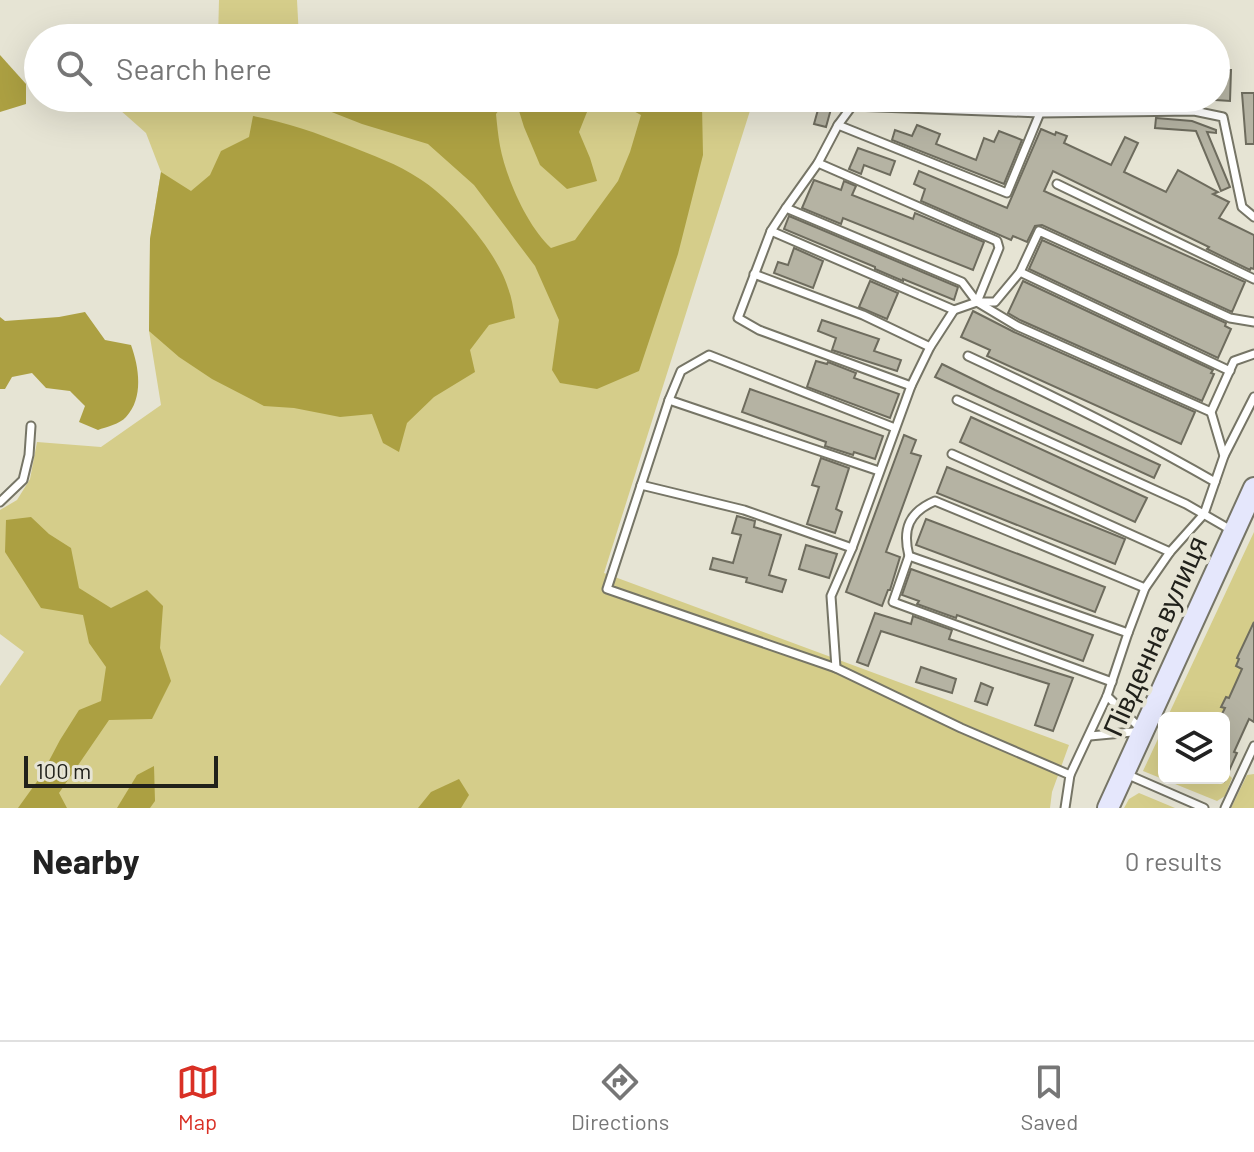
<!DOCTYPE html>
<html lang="en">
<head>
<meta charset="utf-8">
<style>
	body { margin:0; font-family:Barlow,sans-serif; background:#f6f6f6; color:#222 }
	.controls { position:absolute; right:24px; bottom:24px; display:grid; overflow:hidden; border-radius:12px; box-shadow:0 8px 32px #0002 }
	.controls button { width:72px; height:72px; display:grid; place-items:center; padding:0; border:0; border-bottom:2px solid #e0e0e0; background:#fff; color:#222; font:40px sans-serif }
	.scale { position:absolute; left:24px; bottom:20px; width:194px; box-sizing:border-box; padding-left:8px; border:4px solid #21211b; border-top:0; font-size:22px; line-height:28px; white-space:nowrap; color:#21211b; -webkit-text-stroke:6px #e6e4d4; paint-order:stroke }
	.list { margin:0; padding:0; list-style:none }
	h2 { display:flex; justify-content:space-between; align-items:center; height:104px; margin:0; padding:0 32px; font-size:34px }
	h2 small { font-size:26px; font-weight:400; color:#767676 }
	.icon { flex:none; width:44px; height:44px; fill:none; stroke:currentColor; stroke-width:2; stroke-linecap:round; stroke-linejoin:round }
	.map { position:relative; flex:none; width:1254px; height:808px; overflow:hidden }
	.search { position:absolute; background:#fff; box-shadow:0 8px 32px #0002; left:24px; right:24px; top:24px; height:88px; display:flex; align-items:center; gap:20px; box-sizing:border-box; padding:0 28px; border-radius:44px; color:#767676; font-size:30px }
	.sheet { height:232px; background:#fff }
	nav { display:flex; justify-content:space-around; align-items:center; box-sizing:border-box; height:112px; border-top:2px solid #e0e0e0; background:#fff; font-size:22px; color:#767676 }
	nav a { display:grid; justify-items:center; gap:4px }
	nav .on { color:#d93025 }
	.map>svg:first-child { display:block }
	.green { fill:#d5cd8a }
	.forest { fill:#aca042 }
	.building { fill:#b5b3a3; stroke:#6e6c5e; stroke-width:2 }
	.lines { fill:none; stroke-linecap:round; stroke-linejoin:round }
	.lane-casing { stroke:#767566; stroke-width:11 }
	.secondary-casing { stroke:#767566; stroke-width:24 }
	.lane { stroke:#fff; stroke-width:7 }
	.secondary { stroke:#e5e7fc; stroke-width:20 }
	.labels { text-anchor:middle; stroke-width:8; stroke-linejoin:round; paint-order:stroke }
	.street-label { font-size:28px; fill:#21211b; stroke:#e6e4d4 }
</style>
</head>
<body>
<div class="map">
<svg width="1254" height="808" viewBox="0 0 1254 808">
	<rect width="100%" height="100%" fill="#e6e4d4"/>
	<g class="green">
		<polygon points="219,0 297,0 299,38 218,38"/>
		<polygon points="100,98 754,98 604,573 1069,745 1052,792 1050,808 0,808 0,686 24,652 0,634 0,510 17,500 30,479 37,442 101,447 161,405 149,331 150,239 161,172 146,133 120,110"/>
		<polygon points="1254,532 1254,626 1238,658 1239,659 1236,666 1242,669 1229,698 1226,697 1222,706 1225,708 1221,718 1167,718"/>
		<polygon points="1164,726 1164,778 1224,778 1225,771 1232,778 1225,796 1217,801 1143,771"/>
		<polygon points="1254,774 1254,808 1231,808 1247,775"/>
		<polygon points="1139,793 1175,808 1124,808 1129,799"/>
	</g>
	<g class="forest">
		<polygon points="0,55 26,84 26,104 0,112"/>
		<path d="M296,98h212l-12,16c1,10 2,21 4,32 6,32 27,80 51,102l24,-8 43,-59 12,-29 11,-37 -17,-9 -33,-4 -12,30 11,26 7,23 -30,8 -27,-24 -16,-38 -9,-29h184l3,8 1,49 -25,99 -39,117 -42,18 -37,-6 -8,-13 7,-50 -24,-54 -61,-81 -46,-41 -66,-20z"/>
		<path d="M253,116c33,6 64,17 94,29 25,10 51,19 73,34 32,20 77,73 88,109 4,10 5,20 7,30l-26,7 -19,25 5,22 -41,25 -27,26 -8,29 -16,-9 -11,-29 -32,3 -46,-9 -30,-2 -52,-27 -33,-22 -30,-26 1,-92 11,-67 30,19 19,-16 11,-24 28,-14z"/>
		<path d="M85,312l20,28 26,5c8,22 13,53 -5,72 -6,7 -20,10 -28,13l-19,-8 6,-16 -15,-15 -24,-3 -14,-15 -20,4 -7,12h-5v-72l5,4 54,-4z"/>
		<polygon points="31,517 49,534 71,548 79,588 111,608 147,590 163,606 160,648 171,681 152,719 109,720 59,793 67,808 18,808 41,776 60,740 79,710 101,701 106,667 89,643 83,615 41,608 5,552 6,520"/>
		<polygon points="154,766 155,801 150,808 117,808 137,775"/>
		<polygon points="459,779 469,795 461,808 418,808 431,792"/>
	</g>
	<g class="building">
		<polygon points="1216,70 1231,70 1230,101 1216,100"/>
		<polygon points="1242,93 1254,93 1254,144 1246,144"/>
		<polygon points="819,106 831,109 826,127 814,124"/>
		<polygon points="1156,118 1192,121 1216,130 1216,133 1207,132 1230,187 1221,191 1196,131 1155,128"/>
		<polygon points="917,125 940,134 936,144 976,160 984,138 994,142 999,131 1022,140 1004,184 892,140 895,130 912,136"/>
		<polygon points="1041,129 1055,135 1056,132 1067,136 1064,143 1111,165 1125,137 1138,143 1124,172 1166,192 1178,170 1218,192 1213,194 1229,202 1219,218 1254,235 1254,269 1251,268 1250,270 1207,249 1209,247 1053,171 1044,191 1245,282 1232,312 1042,225 1035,226 1027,242 1013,236 1011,240 921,201 925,189 914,184 919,171 1007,208"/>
		<polygon points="858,148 895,161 890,175 864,165 861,174 849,169"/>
		<polygon points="814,180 841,190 844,181 856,186 852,195 913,219 915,213 984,242 973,270 843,218 841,224 802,208"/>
		<polygon points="789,216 958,287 954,300 903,279 903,281 875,269 875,267 784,229"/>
		<polygon points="1042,240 1226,323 1225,326 1231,329 1218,358 1029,269"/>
		<polygon points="794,248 823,261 813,288 774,273 778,262 788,265"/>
		<polygon points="870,281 898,293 887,319 859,307"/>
		<polygon points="1023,281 1213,370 1211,373 1214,374 1202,401 1020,320 1008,313"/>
		<polygon points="973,311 1014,332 1195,412 1181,444 987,356 990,350 961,337"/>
		<polygon points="822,320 879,339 874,351 901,360 897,371 832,350 836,338 818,331"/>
		<polygon points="816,361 827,364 828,362 856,373 854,378 899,394 890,418 807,387"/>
		<polygon points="942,364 995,390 1160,465 1154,478 935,377"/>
		<polygon points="750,389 883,436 875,459 854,452 853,455 825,446 826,442 742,412"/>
		<polygon points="971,417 1147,498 1135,522 960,442"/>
		<polygon points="904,435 916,440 911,453 921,456 886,552 900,557 890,590 888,590 882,606 846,592"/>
		<polygon points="821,458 849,468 836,509 842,512 835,533 807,524 819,487 812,485"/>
		<polygon points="947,467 1125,539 1115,564 937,493"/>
		<polygon points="737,516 755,521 754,527 781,535 769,575 786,580 782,592 746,582 747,578 710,569 713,558 733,563 741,535 732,533"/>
		<polygon points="926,519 1105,587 1095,612 916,545"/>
		<polygon points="806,545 837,554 829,578 799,569"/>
		<polygon points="911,569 1093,635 1083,661 957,615 956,618 917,604 919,601 902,595"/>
		<polygon points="875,613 911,624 913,616 952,630 949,639 1073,678 1053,731 1035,725 1049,684 881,631 868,666 857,662"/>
		<polygon points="1254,622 1254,722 1249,719 1234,752 1237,753 1224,782 1224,718 1220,718 1225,708 1221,707 1226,697 1229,698 1242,669 1236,666 1239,659 1237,658"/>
		<polygon points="921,667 956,679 952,693 916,682"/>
		<polygon points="981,683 993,688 987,705 975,701"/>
	</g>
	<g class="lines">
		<g class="lane-casing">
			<g id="lane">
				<polyline points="838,125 852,106 1040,113 1194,111 1223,117 1242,207 1254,217"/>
				<polyline points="1057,184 1254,279"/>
				<polyline points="786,208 818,163"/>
				<polyline points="771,231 738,318 759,330 911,386"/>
				<polyline points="1020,272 1230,371"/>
				<polyline points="754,274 863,315 930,347"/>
				<polyline points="977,302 999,248 997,241 818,163 838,125 1007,193 1040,113"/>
				<polyline points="954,310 771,231 786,208 962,282 977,302 1017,326 1211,412"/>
				<path d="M968,356c84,39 167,80 247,126"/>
				<polyline points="669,400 879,471"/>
				<polyline points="957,400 1186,504 1231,530"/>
				<polyline points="895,428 709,355 681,371 669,400 607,589 836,668 961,728 1070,775 1065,808"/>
				<polyline points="952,454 1170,552"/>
				<polyline points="1224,456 1254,397"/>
				<polyline points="641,485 744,510 852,548"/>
				<polyline points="0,502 23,480 29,455 31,426"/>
				<path d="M909,556c-7,-27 0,-44 26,-55l210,87"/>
				<polyline points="836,668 831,596 852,548 911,386 930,347 954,310 977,302 995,302 1020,272 1039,231 1230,318 1254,322"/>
				<polyline points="1112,682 893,602 909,556 1128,633"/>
				<polyline points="1090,736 1143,731 1107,696"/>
				<polyline points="1126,774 1204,808"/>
				<polyline points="1070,775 1107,696 1128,633 1145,588 1170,552 1204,514 1224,456 1211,412 1234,361 1254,354"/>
				<polyline points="1225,808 1254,746"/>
			</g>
		</g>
		<g class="secondary-casing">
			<polyline id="secondary" points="1108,808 1254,488"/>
		</g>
		<use href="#lane" class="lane"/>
		<use href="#secondary" class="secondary"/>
	</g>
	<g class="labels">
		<g class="street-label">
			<text transform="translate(1155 636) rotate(-66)" y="10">Південна вулиця</text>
		</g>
	</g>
</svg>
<div class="controls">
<button><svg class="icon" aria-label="layers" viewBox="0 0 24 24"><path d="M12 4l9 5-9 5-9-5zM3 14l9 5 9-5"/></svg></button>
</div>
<div class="scale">100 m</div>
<div class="search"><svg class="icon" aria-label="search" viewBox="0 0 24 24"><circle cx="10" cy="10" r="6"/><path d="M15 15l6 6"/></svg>Search here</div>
</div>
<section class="sheet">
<h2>Nearby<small>0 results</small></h2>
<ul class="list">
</ul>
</section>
<nav>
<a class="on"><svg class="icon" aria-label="map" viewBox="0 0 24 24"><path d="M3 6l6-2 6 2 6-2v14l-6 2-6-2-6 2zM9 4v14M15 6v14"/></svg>Map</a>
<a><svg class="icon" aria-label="directions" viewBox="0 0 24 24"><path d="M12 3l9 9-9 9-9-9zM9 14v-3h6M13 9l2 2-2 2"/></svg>Directions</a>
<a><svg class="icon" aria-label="saved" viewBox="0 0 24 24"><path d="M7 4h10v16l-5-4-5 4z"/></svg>Saved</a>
</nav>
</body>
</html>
